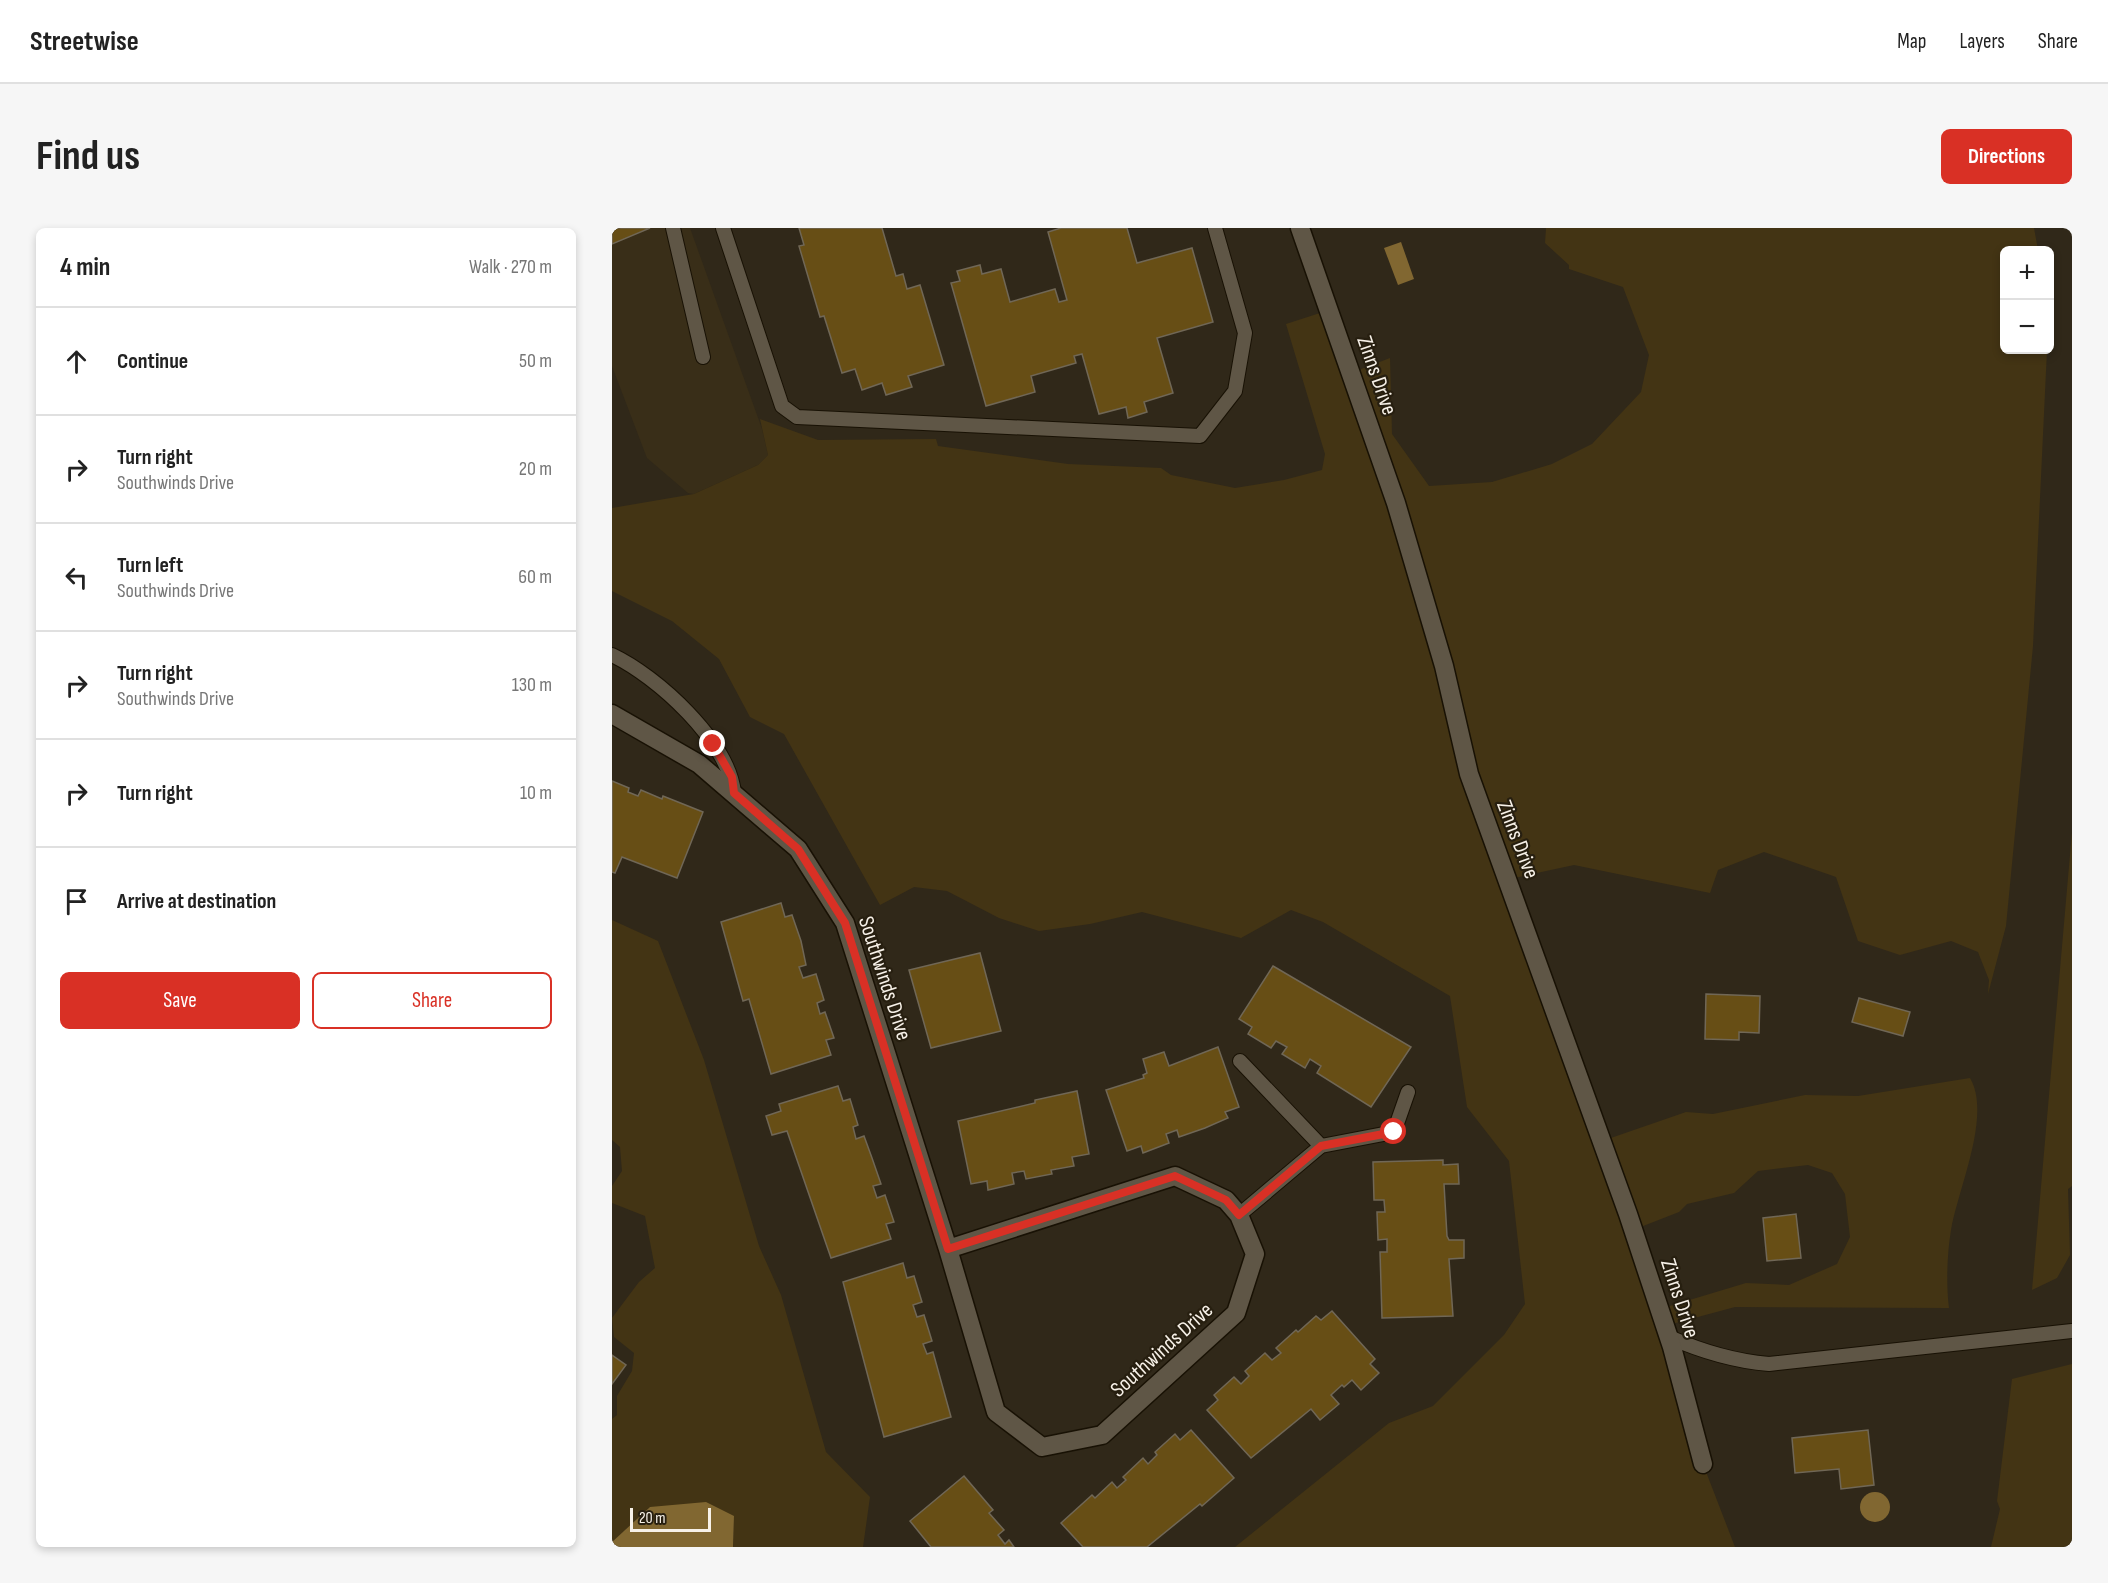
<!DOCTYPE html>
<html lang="en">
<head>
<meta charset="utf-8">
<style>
	body { margin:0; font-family:"Sofia Sans Condensed",sans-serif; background:#f6f6f6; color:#222 }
	.controls { position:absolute; right:18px; top:18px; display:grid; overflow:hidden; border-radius:9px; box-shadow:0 3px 9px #0003 }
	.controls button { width:54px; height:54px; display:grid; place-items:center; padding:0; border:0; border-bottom:2px solid #e0e0e0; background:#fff; color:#222; font:30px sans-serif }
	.scale { position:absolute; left:18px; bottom:15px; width:81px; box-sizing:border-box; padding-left:6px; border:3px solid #f7f1e8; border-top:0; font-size:16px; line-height:21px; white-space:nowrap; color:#f7f1e8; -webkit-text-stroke:4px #271f10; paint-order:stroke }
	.stop { position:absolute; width:18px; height:18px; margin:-14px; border:4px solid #d93025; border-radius:50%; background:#fff }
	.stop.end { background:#d93025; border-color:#fff; box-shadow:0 2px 6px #0008 }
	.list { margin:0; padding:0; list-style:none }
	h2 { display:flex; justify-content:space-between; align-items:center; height:78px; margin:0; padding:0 24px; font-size:26px }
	h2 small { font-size:20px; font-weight:400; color:#767676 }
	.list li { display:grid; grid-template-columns:39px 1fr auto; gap:18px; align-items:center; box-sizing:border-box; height:108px; padding:0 24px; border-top:2px solid #e0e0e0 }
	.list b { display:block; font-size:22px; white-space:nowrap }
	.list p { margin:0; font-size:20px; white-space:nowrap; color:#767676 }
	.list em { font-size:20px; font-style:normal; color:#767676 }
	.actions { display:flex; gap:12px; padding:18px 24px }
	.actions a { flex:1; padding:14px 0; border:2px solid #d93025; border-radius:9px; text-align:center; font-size:21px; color:#d93025 }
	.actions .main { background:#d93025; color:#fff }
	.icon { flex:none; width:33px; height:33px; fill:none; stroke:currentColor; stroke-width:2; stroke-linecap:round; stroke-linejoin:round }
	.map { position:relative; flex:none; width:1460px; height:1319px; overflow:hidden; border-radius:9px }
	header { display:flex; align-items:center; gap:36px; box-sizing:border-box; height:84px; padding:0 30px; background:#fff; border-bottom:2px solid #e0e0e0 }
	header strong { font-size:28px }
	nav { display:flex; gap:33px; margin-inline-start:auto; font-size:21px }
	.intro { display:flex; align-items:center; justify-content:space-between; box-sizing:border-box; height:144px; padding:0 36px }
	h1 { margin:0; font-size:42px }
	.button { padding:15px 27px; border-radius:9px; background:#d93025; color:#fff; font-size:21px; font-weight:700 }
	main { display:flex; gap:36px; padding:0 36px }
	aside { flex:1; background:#fff; border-radius:9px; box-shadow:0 3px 9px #0003 }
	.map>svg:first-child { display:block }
	.built { fill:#392e18 }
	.green { fill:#433414; fill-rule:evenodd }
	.water { fill:#816731 }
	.building { fill:#674e15; stroke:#706756; stroke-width:1.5 }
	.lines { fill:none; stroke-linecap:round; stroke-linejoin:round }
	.lane-casing { stroke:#181104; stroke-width:16 }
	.street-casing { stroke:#181104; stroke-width:21 }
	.lane { stroke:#5f5646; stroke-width:14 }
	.street { stroke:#5f5646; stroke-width:18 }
	.route { stroke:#d93025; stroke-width:8 }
	.labels { text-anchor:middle; stroke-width:4.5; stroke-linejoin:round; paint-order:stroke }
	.street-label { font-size:22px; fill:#f7f1e8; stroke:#271f10 }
</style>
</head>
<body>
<header>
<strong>Streetwise</strong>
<nav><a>Map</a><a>Layers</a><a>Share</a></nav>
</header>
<div class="intro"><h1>Find us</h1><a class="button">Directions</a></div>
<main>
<aside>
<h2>4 min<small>Walk · 270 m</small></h2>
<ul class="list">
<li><svg class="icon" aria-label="ahead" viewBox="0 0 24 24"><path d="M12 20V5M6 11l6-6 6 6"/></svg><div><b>Continue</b></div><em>50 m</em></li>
<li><svg class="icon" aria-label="right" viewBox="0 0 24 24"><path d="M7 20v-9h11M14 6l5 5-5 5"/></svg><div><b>Turn right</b><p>Southwinds Drive</p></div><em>20 m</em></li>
<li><svg class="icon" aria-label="left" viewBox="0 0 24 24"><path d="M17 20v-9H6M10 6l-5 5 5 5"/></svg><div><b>Turn left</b><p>Southwinds Drive</p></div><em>60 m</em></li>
<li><svg class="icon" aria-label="right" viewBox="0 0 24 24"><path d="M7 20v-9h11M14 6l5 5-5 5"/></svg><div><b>Turn right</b><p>Southwinds Drive</p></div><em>130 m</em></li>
<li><svg class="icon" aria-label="right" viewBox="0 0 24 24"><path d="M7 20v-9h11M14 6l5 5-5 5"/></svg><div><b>Turn right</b></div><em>10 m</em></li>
<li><svg class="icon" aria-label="arrive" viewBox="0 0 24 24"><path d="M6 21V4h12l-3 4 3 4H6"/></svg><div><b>Arrive at destination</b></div></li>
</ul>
<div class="actions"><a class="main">Save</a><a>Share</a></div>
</aside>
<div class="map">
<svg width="1460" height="1319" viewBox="0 0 1460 1319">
	<rect width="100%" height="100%" fill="#302819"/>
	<polygon class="built" points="0,0 78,0 150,201 156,227 146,237 82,266 76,265 35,230 0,138"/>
	<g class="green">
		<path d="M934,0h488l4,22h-34v100h43l-14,296 -27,280 -18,68 1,-14 -11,-28 -27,-11 -51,14 -42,-14 -22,-64 -72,-25 -46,18 -8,23 -136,-28 -60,13 91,262 81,-28 27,2 92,-19 53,1 112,-18c22,37 -12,111 -19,152 -4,24 -5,54 -2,78l-214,-1 -67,18 35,139 32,83h-500l154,-124 44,-17 71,-71 21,-31 -16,-143 -42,-54 -17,-111 -127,-74 -32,-12 -50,28 -99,-26 -52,12 -51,7 -40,-13 -52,-27 -33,-4 -34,18 -96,-171 -34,-17 -31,-58 -47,-38 -60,-30v-83l82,-14 64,-29 10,-10 -8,-36 58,21 118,-1 2,7 130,18 93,4 10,7 64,13 49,-8 38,-10 3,-16 -39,-130 34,-11 23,63 47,-18 2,76 37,52 63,-4 60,-18 40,-20 49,-52 8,-37 -26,-68 -54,-18v-4l-24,-22zM1196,937l24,8 13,21 5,43 -13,27 -48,21 -43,-2 -83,25 -25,-80 41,-16 8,-8 47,-11 24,-22z"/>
		<polygon points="1460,604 1460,958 1456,961 1458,1027 1445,1050 1420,1062"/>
		<polygon points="0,692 46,713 92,832 147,1018 169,1067 214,1224 258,1269 251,1319 121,1319 122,1288 38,1279 0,1314 0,1191 5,1187 5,1168 20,1143 22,1125 2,1109 0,1090 27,1054 43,1040 33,988 0,975 0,958 10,943 8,919 0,912"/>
		<polygon points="1460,1136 1460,1319 1379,1319 1388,1281 1385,1273 1400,1151"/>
	</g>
	<g class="water">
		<polygon points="789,14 802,51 786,57 772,20"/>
		<circle cx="1263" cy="1279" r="15"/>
		<polygon points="94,1274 122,1288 121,1319 0,1319 0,1314 38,1279"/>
	</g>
	<g class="building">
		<polygon points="0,0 38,0 0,16"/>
		<polygon points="187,0 270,0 284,48 291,46 295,61 308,57 332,137 296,148 300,159 274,167 270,155 250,162 243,141 230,145 212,88 208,89 187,18 192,17"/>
		<polygon points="449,0 515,0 525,35 580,20 601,94 545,110 561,165 532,174 535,184 516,190 514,179 487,186 470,126 462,128 464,135 419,148 423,164 374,178 339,55 348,53 345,43 368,37 370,46 389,41 398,74 443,61 447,74 455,72 436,4"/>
		<polygon points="0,553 17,560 16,564 26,568 29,562 50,571 51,568 91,584 65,650 10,629 3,645 0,644"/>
		<polygon points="169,675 173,689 180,687 189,713 194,737 187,739 191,750 204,746 212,772 205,775 208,786 213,784 222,810 214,812 219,827 159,846 137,771 131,773 109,694"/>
		<polygon points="368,725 389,803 319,820 297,742"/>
		<polygon points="661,738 799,819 759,879 705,845 709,838 698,831 693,840 670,826 675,819 664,813 659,820 636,806 640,799 627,791"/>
		<polygon points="1094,766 1148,768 1147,805 1127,804 1127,812 1093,811"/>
		<polygon points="1247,770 1298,784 1291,808 1240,794"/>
		<polygon points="606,819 627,879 613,884 616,890 593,900 567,909 565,902 554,906 557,915 531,925 529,918 515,923 494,862 532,850 531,847 535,845 531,831 552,824 557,838"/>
		<polygon points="226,858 231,873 238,871 246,897 241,899 244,911 252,908 260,930 269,956 261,958 265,970 273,967 282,994 274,996 279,1011 219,1030 175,903 160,907 154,888 169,883 167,876"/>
		<polygon points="465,863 477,926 460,929 462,938 439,942 440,946 414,951 412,943 400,945 402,956 376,962 375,953 359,956 346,893 423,875 423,872"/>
		<polygon points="831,932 831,937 846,936 847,956 832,956 835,1008 837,1012 852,1012 852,1030 837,1031 841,1088 770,1090 768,1024 775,1024 775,1011 766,1012 765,984 773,984 772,972 762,972 761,934"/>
		<polygon points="1184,986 1189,1030 1155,1033 1151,990"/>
		<polygon points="291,1035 295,1050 302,1048 310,1074 301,1077 305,1089 312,1087 320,1113 311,1116 315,1126 321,1124 339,1189 272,1209 231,1054"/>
		<polygon points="720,1083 763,1131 758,1136 767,1145 749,1162 740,1152 732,1159 730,1157 719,1167 727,1176 708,1192 699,1181 639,1230 595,1182 606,1172 602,1167 622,1149 629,1156 637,1148 633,1143 653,1125 660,1132 669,1125 664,1120 684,1102 686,1104 704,1088 709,1092"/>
		<polygon points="0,1127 14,1137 0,1156"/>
		<polygon points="579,1202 622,1250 590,1278 588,1276 535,1319 471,1319 449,1295 480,1267 483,1270 500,1254 505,1260 514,1252 511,1249 531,1230 536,1236 545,1227 543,1224 563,1206 568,1212"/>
		<polygon points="1256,1202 1262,1257 1229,1261 1227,1241 1183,1245 1180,1210"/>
		<polygon points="352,1248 381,1282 377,1285 392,1302 386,1307 393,1316 397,1312 402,1319 319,1319 298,1293"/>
	</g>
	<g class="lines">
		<g class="lane-casing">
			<g id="lane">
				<polyline points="61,0 91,129"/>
				<polyline points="111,0 170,178 185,189 588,208 623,163 633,105 603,0"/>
				<path d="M0,427c45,21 117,87 122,138"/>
				<polyline points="628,833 709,918"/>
				<polyline points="627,987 709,918 782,904 796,864"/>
				<path d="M1057,1109c34,15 64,24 100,27l303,-33"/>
			</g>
		</g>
		<g class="street-casing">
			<g id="street">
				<polyline points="688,0 784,275 832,438 857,546 1016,986 1060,1119 1091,1236"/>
				<polyline points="0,486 87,536 186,621 233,695 336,1021 384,1184 430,1219 490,1207 624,1085 643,1026 627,987 614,972 563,948 336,1021"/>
			</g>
		</g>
		<use href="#lane" class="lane"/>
		<use href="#street" class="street"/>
	</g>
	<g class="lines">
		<polyline class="route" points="101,516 120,549 122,565 186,621 233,695 336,1021 563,948 614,972 627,987 709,918 782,904"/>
	</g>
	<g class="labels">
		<g class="street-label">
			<text transform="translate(766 147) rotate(71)" y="8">Zinns Drive</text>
			<text transform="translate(907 611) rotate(69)" y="8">Zinns Drive</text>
			<text transform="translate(274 750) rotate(72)" y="8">Southwinds Drive</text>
			<text transform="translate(1069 1070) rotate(72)" y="8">Zinns Drive</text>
			<text transform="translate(549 1121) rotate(-42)" y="8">Southwinds Drive</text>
		</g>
	</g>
</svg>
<div class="controls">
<button>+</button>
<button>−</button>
</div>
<div class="scale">20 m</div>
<div class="stop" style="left:782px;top:904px"></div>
<div class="stop end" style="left:101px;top:516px"></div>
</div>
</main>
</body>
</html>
